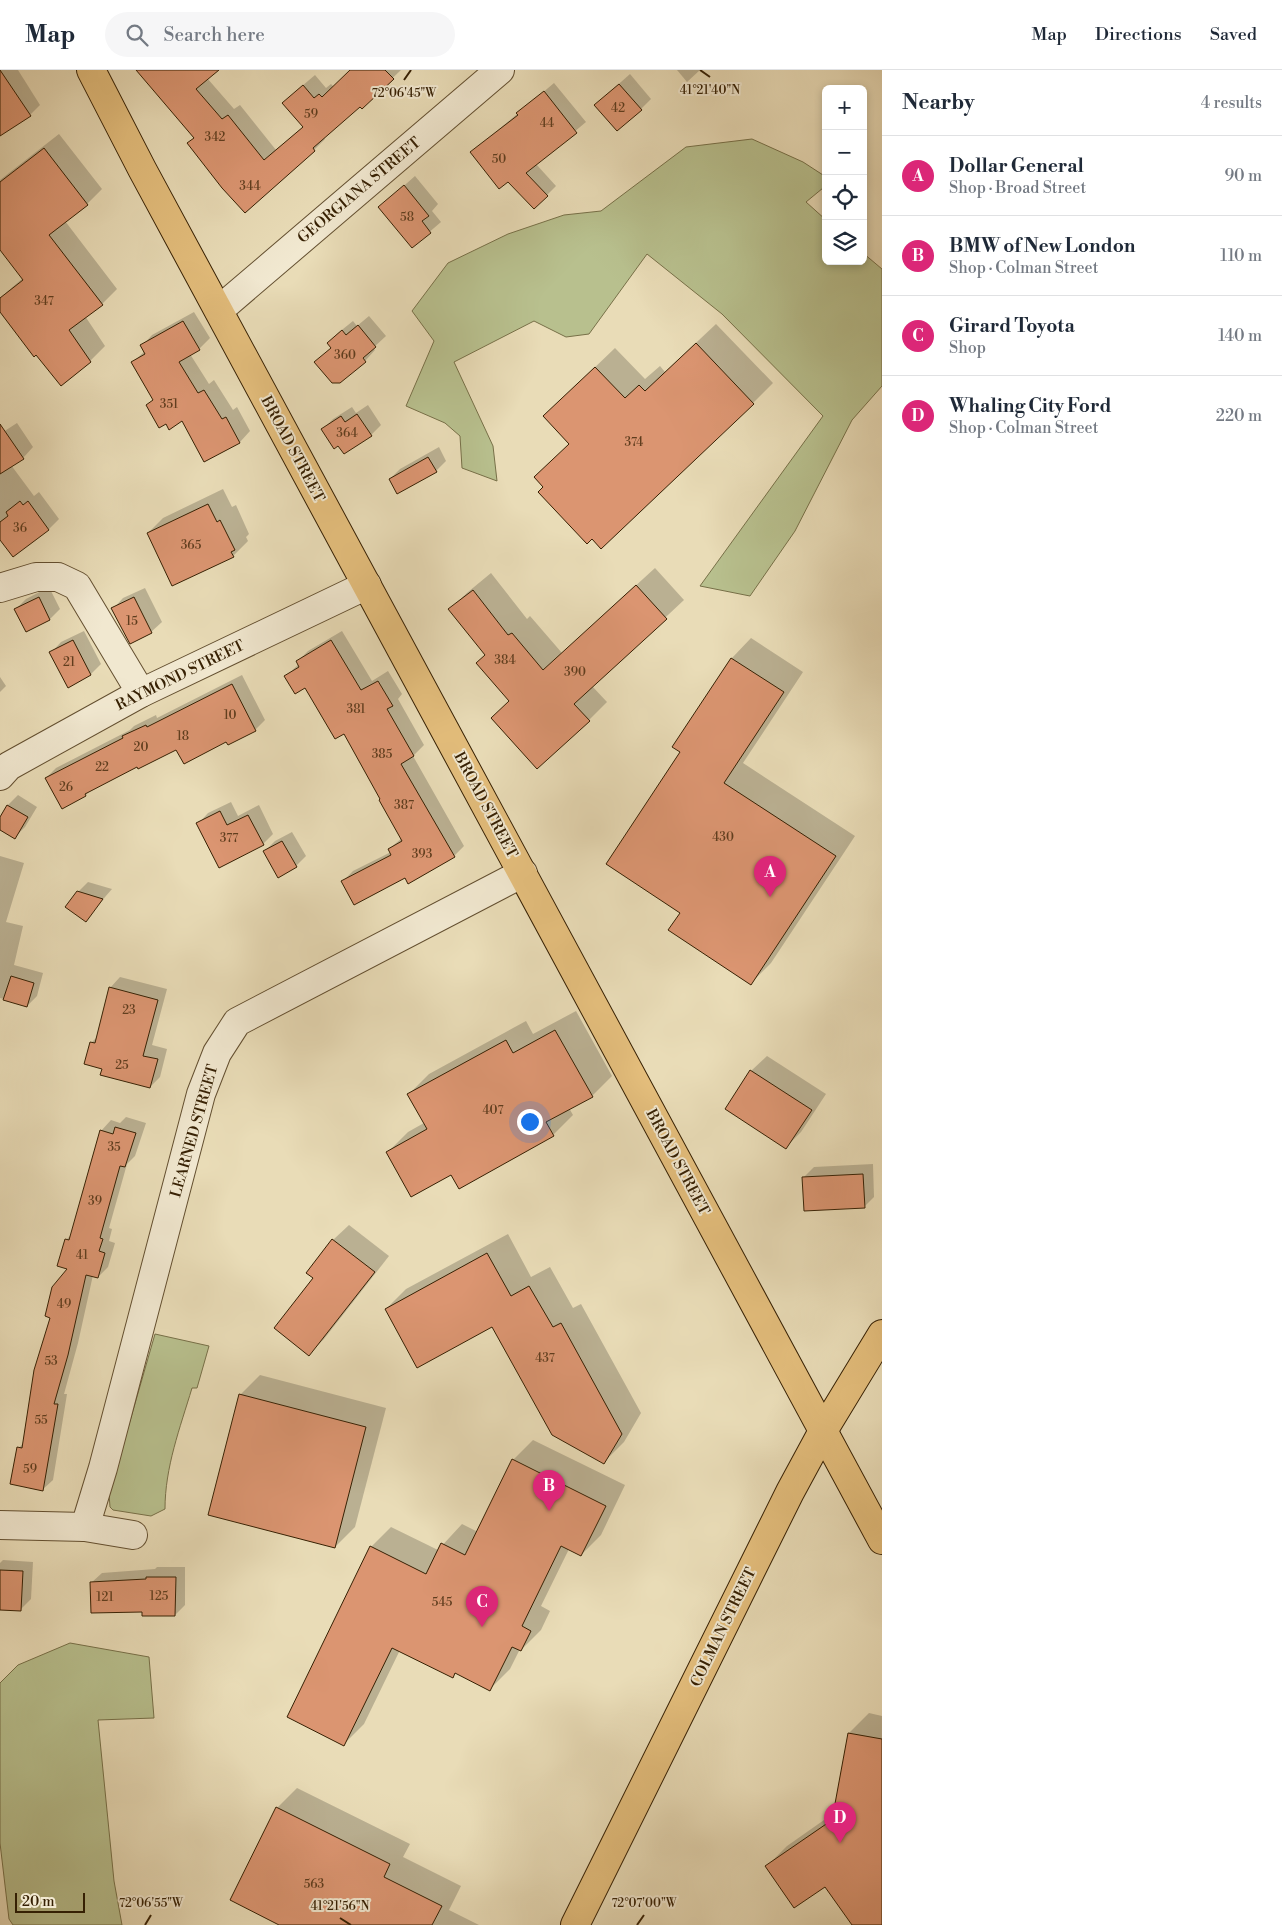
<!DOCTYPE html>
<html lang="en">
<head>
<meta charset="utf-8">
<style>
	body { margin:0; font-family:"Libre Bodoni",serif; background:#f6f6f7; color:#1f2937 }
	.controls { position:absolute; right:15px; top:15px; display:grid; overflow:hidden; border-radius:8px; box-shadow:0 2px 8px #0003 }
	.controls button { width:45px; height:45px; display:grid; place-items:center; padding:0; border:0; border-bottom:1px solid #e0e1e3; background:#fff; color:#1f2937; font:25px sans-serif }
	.scale { position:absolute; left:15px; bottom:12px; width:70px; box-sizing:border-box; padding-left:5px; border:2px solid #362003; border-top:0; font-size:14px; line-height:18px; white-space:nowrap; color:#362003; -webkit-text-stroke:4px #f1e8d0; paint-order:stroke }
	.you { position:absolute; left:529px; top:1051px; width:18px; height:18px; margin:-12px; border:4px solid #fff; border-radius:50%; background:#1a73e8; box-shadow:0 0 0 8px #1a73e833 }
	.badge { display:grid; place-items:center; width:32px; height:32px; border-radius:50%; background:#db2777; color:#fff; font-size:16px; font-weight:700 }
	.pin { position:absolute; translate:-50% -41px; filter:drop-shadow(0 1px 2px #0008) }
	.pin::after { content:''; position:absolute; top:26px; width:18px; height:15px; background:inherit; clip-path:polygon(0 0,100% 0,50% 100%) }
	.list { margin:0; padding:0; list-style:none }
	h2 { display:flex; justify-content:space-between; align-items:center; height:65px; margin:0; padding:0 20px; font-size:21px }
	h2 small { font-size:16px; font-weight:400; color:#747a83 }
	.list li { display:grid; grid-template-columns:32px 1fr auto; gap:15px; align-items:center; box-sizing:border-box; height:80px; padding:0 20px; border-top:1px solid #e0e1e3 }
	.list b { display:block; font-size:19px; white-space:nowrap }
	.list p { margin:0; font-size:16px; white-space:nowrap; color:#747a83 }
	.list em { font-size:16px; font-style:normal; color:#747a83 }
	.icon { flex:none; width:28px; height:28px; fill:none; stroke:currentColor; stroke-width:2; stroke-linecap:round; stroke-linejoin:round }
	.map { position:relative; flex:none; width:882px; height:1855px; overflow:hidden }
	header { display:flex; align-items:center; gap:30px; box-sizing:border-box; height:70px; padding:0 25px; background:#fff; border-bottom:1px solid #e0e1e3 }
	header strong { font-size:24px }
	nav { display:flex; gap:28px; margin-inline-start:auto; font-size:18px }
	.search { width:350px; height:45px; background:#f6f6f7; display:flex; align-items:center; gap:12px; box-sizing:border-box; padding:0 18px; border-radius:28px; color:#747a83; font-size:19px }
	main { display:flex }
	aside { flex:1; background:#fff }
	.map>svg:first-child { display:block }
	.green { fill:#b8c08e; stroke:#777048 }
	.shadow { fill:#0003 }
	.building { fill:#db9571; stroke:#362003 }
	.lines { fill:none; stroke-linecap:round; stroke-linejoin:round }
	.minor-casing { stroke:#634f30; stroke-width:30 }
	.major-casing { stroke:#362003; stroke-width:30 }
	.minor { stroke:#f1e8d0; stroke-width:28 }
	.major { stroke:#e4be7c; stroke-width:28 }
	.ticks { fill:none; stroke:#362003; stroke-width:2 }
	.labels { text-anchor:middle; stroke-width:4; stroke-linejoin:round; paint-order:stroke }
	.number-label { font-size:12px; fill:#5f3d1e }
	.street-label { font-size:15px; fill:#362003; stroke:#f1e8d0 }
	.ticks-label { font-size:12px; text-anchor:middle; fill:#362003; stroke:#f1e8d0; stroke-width:4; stroke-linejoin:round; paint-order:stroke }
</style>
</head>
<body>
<header>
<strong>Map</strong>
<div class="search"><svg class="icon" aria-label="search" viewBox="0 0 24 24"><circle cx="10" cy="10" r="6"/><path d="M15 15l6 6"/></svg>Search here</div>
<nav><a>Map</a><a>Directions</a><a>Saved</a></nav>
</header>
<main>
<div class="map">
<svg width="882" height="1855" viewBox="0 0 882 1855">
	<rect width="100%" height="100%" fill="#e9dcb7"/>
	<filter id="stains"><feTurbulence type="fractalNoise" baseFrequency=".004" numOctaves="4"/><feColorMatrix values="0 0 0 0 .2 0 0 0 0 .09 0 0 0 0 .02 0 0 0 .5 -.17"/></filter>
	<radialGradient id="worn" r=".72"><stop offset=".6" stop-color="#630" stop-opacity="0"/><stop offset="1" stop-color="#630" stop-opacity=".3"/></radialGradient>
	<g class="green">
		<polygon points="752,69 803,92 823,105 823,118 806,132 826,150 826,191 863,191 863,183 882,199 882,316 852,350 795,461 750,526 700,516 823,346 722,244 647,184 589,264 566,267 534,251 454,292 493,376 497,411 462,398 460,366 445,353 406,336 434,271 412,241 448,193 508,164 564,145 601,141 686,77"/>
		<path d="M155,1264l54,12 -12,42h-5c-12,40 -27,79 -27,121l-14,7 -38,-6 -3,-3 -1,-13z"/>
		<polygon points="70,1573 149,1587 154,1648 98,1650 114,1811 122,1855 13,1855 9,1849 0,1773 0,1613 18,1595"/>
	</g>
	<g class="shadow">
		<polygon points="0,0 18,0 40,35 30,45 0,65"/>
		<polygon points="151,0 217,0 207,8 234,39 240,35 276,80 304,56 295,22 315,5 326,18 331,14 334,17 351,0 401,0 362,37 360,35 324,67 325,69 314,80 245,142 189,73 195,67"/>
		<polygon points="677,0 700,0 687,12"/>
		<polygon points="630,4 651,29 641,39 595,35"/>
		<polygon points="554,13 586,52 536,94 556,116 547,125 508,110 472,82"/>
		<polygon points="59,64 102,119 87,134 65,151 117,219 102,234 85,246 105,276 90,291 0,240 0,228 23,208 0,178 0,110"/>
		<polygon points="415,106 438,134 432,141 441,152 413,176 380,137"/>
		<polygon points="194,242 210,268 199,279 190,284 209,314 214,310 233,340 237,337 250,361 240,372 204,390 183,350 166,353 147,335 154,329 133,292 145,281 142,276 152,265"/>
		<polygon points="369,246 386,266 373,278 375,280 365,291 316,292 332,277 328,273 338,263 353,251 357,256"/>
		<polygon points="716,254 773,313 753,333 545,417 571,373 565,326 615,278 645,309 660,296 665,302"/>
		<polygon points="368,335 381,355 371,365 323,359 333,349 352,337 356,343"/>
		<polygon points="17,353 33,377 23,388 11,395 34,426 39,422 59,449 49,459 13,485 0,467 0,364"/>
		<polygon points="439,377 446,391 436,401 390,409 400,399"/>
		<polygon points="223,419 232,437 236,435 249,464 246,467 248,471 233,486 148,463 163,448"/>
		<polygon points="655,498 684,530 592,616 607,632 589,650 510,630 486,585 450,539 468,522 491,503 527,549 530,546 562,583"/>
		<polygon points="49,517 60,539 50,549 27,560 16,539 26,529"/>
		<polygon points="145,518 162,552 151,562 130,572 113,539 123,528"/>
		<polygon points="84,561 101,594 91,604 68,616 51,583 61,572"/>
		<polygon points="342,561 372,611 388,601 402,624 398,629 424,675 413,686 464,776 454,786 405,807 343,811 353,801 391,782 389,779 402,768 344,662 306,616 286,606 299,594 298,591 308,581"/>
		<polygon points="751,568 803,602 743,693 855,766 771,893 751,913 682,842 682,682 674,677 732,588"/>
		<polygon points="242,605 265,650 255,660 227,670 177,679 138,695 91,719 86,725 62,737 46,708 56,698 130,660 134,656 156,645 157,648"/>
		<polygon points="0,607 6,616 0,622"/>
		<polygon points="18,725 37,737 25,757 15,767 0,758 0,749 8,735"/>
		<polygon points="231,732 238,746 259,735 273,764 263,774 198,754 208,743"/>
		<polygon points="292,762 306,786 296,796 264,782 275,771"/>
		<polygon points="0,786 24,793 6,852 23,856 14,895 43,903 37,926 27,936 0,928"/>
		<polygon points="88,812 112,819 85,850 78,822"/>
		<polygon points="120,907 167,919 152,975 167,979 160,1007 150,1017 104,998 91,973 98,966 110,918"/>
		<polygon points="576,941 612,1006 592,1026 569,1038 573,1045 553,1065 452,1103 388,1082 408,1062 424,1053 409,1024 429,1004 526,951 533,964"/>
		<polygon points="767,986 826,1024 801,1062 786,1077 751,1001"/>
		<polygon points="126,1047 146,1053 135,1086 127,1094 109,1158 112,1159 109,1171 115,1173 108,1197 98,1207 93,1205 78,1273 64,1324 67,1324 53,1410 42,1420 19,1378 24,1372 69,1198 66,1170 72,1164 101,1061 111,1050 120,1053"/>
		<polygon points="873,1094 874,1127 864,1137 804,1107 814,1097"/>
		<polygon points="349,1155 389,1186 324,1269 309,1284 315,1207 333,1170"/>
		<polygon points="508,1164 531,1207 550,1197 573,1238 581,1234 641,1343 624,1372 604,1392 493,1256 386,1239 406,1219"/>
		<polygon points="260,1305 386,1338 355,1457 335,1477 240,1325"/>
		<polygon points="533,1370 625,1415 601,1465 581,1485 569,1479 541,1536 550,1541 541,1560 521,1580 520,1579 510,1599 490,1619 456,1603 453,1606 400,1580 364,1654 344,1674 371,1477 391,1457 438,1480 462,1454 478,1462 513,1390"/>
		<polygon points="3,1490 33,1492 31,1529 21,1539 0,1538 0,1493"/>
		<polygon points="157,1497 185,1497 185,1535 175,1545 143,1541 91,1513 102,1503 155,1499"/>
		<polygon points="869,1643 882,1646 882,1855 853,1855 826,1815 767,1796 787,1776 834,1743 849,1663"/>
		<polygon points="297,1718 410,1774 403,1787 461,1816 449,1840 479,1855 282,1855 277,1738"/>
	</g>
	<g class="building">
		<polygon points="0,0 31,46 0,66"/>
		<polygon points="136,0 219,0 196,19 222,49 228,45 264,90 303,57 282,33 303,15 314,28 319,24 322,27 350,0 385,0 394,9 362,39 360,37 313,78 315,81 245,143 222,118 187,73 194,68"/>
		<polygon points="619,14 642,40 617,61 594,35"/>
		<polygon points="544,21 577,63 526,103 548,126 534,139 508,112 499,119 470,82 518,45 516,43"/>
		<polygon points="44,78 88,135 49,165 103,235 69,260 91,292 61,316 36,285 34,287 0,242 0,228 23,210 0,180 0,112"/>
		<polygon points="404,115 429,146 422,151 431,163 412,178 378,137"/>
		<polygon points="183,251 200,280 179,292 198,323 204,320 222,349 226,347 240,373 204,392 182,351 169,360 166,354 159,358 146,335 153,330 131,292 145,284 140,275"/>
		<polygon points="358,255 376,277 363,288 366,292 340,313 332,313 314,292 331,278 327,273 342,260 346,265"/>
		<polygon points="696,273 754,334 601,479 592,469 587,474 538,422 543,417 534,407 569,374 543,346 595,297 625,328 639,315 645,321"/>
		<polygon points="357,344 372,366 344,384 338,376 334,379 321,359 341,346 345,352"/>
		<polygon points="0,354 24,389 0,404"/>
		<polygon points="428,387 437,402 397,424 389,409"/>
		<polygon points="20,431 23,435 28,431 49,460 13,487 0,470 0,452 8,446 6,442"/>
		<polygon points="208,434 217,452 220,450 235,480 231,482 234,487 172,516 147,463"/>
		<polygon points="636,515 667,549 574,634 590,651 537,699 491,648 509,631 476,593 485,585 448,539 473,520 508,565 512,563 543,600"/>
		<polygon points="39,527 50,550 26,562 14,539"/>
		<polygon points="134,527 152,563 130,574 111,538"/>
		<polygon points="73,570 91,605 68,618 49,582"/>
		<polygon points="331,570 361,620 378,611 393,636 387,639 414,686 401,694 455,787 408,814 405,808 354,835 341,811 391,785 388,779 402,771 379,730 380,729 344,664 335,669 305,618 295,624 284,606 299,597 296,591"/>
		<polygon points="731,588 784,622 724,713 836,786 751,915 668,860 680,843 606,794 680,682 672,677"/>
		<polygon points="232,614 256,661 228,675 226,672 184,694 176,680 138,699 137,697 85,724 86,726 62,739 45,708 123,668 122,666 146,655 147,657"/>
		<polygon points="7,735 28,747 15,769 0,760 0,747"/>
		<polygon points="220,741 227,755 248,745 264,775 219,798 196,753"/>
		<polygon points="282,771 297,797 278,808 263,781"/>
		<polygon points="77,821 103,829 86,852 65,837"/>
		<polygon points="11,906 34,913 27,937 3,930"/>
		<polygon points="109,917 158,930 143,986 158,989 150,1018 100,1005 102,999 84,994 90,972 95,973"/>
		<polygon points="555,960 593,1027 546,1052 554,1066 459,1119 451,1105 411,1127 386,1082 427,1059 407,1024 506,970 513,983"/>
		<polygon points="750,1000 812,1040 786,1079 725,1039"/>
		<polygon points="115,1057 136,1063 125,1097 120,1096 100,1168 103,1169 99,1181 105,1183 98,1208 86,1205 68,1285 54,1334 58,1334 43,1421 10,1414 17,1377 22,1378 34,1300 50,1248 45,1246 52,1217 67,1199 57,1196 65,1169 69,1170 100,1060 113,1064"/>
		<polygon points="863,1104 865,1138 804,1141 802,1107"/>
		<polygon points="332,1169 375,1202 309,1286 274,1258 313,1208 306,1203"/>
		<polygon points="487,1183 511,1226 529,1216 553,1257 561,1253 622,1364 604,1394 552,1365 492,1257 417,1298 385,1239"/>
		<polygon points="239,1324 366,1357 335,1478 208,1445"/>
		<polygon points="512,1389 606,1436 581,1486 561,1476 522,1556 531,1561 521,1581 512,1577 490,1621 455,1603 453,1608 392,1578 344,1676 287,1647 370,1476 426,1504 441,1473 465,1485"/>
		<polygon points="0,1500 23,1501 21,1541 0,1540"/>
		<polygon points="146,1507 176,1507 175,1546 142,1546 142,1542 91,1543 90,1512 146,1509"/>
		<polygon points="848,1663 882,1669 882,1855 852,1855 825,1817 794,1838 765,1796 832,1750"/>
		<polygon points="276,1737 390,1794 384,1807 442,1836 432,1855 279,1855 230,1830"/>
	</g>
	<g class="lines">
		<g class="minor-casing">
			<g id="minor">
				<polyline points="219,240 500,0"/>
				<polyline points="0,518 36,507 58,507 77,516 141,623"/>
				<polyline points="0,706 9,696 141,623 367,515"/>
				<polyline points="0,1455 85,1457 133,1465"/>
				<polyline points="85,1457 103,1398 201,1024 217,983 237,952 523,803"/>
			</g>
		</g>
		<g class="major-casing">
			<g id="major">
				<polyline points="91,0 142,99 882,1470"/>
				<polyline points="575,1855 790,1422 823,1361 882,1264"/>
			</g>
		</g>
		<use href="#minor" class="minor"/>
		<use href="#major" class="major"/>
	</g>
	<path class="ticks" d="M700,0l10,7M404,10l7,-10M340,1848l11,7M145,1855l6,-10M637,1855l7,-10"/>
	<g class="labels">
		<g class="number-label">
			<text x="618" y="42">42</text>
			<text x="311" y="48">59</text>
			<text x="547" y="57">44</text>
			<text x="215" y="71">342</text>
			<text x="499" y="93">50</text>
			<text x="250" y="120">344</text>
			<text x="407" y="151">58</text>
			<text x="44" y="235">347</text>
			<text x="345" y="289">360</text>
			<text x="169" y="338">351</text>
			<text x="347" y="367">364</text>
			<text x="634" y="376">374</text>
			<text x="20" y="462">36</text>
			<text x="191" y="479">365</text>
			<text x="132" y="555">15</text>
			<text x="505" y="594">384</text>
			<text x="69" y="596">21</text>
			<text x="575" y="606">390</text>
			<text x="356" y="643">381</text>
			<text x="230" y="649">10</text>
			<text x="183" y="670">18</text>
			<text x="141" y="681">20</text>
			<text x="382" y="688">385</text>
			<text x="102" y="701">22</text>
			<text x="66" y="721">26</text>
			<text x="404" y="739">387</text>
			<text x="723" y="771">430</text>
			<text x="229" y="772">377</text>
			<text x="422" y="788">393</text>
			<text x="129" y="944">23</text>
			<text x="122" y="999">25</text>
			<text x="493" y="1044">407</text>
			<text x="114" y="1081">35</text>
			<text x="95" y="1135">39</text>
			<text x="82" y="1189">41</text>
			<text x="64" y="1238">49</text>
			<text x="545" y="1292">437</text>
			<text x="51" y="1295">53</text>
			<text x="41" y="1354">55</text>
			<text x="30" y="1403">59</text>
			<text x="159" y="1530">125</text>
			<text x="105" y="1531">121</text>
			<text x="442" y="1536">545</text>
			<text x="314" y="1818">563</text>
		</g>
		<g class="street-label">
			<text transform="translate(359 120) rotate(-40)" y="5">GEORGIANA STREET</text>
			<text transform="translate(293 379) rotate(62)" y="5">BROAD STREET</text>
			<text transform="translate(180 605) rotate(-26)" y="5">RAYMOND STREET</text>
			<text transform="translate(486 735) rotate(62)" y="5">BROAD STREET</text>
			<text transform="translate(194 1061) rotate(-74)" y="5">LEARNED STREET</text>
			<text transform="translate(678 1092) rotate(62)" y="5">BROAD STREET</text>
			<text transform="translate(723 1557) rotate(-64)" y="5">COLMAN STREET</text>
		</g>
	</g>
	<g class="ticks-label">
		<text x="710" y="24">41°21'40"N</text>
		<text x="404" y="27">72°06'45"W</text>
		<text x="151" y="1837">72°06'55"W</text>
		<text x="644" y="1837">72°07'00"W</text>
		<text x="340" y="1840">41°21'56"N</text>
	</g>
	<rect width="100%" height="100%" filter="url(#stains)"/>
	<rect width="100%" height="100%" fill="url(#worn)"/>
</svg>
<div class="controls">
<button>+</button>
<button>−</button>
<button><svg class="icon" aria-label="locate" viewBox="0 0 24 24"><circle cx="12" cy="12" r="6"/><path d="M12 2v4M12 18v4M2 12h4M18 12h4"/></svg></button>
<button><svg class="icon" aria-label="layers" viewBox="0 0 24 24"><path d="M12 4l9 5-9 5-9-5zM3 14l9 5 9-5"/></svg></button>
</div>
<div class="scale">20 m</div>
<div class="you"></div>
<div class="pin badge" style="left:770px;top:827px">A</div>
<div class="pin badge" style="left:549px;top:1441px">B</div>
<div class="pin badge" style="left:482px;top:1557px">C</div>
<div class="pin badge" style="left:840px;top:1773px">D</div>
</div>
<aside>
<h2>Nearby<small>4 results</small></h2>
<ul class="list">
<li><span class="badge">A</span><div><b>Dollar General</b><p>Shop · Broad Street</p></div><em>90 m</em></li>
<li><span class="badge">B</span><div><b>BMW of New London</b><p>Shop · Colman Street</p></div><em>110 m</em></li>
<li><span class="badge">C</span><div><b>Girard Toyota</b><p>Shop</p></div><em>140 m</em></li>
<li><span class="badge">D</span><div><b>Whaling City Ford</b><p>Shop · Colman Street</p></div><em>220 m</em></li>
</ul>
</aside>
</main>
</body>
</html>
